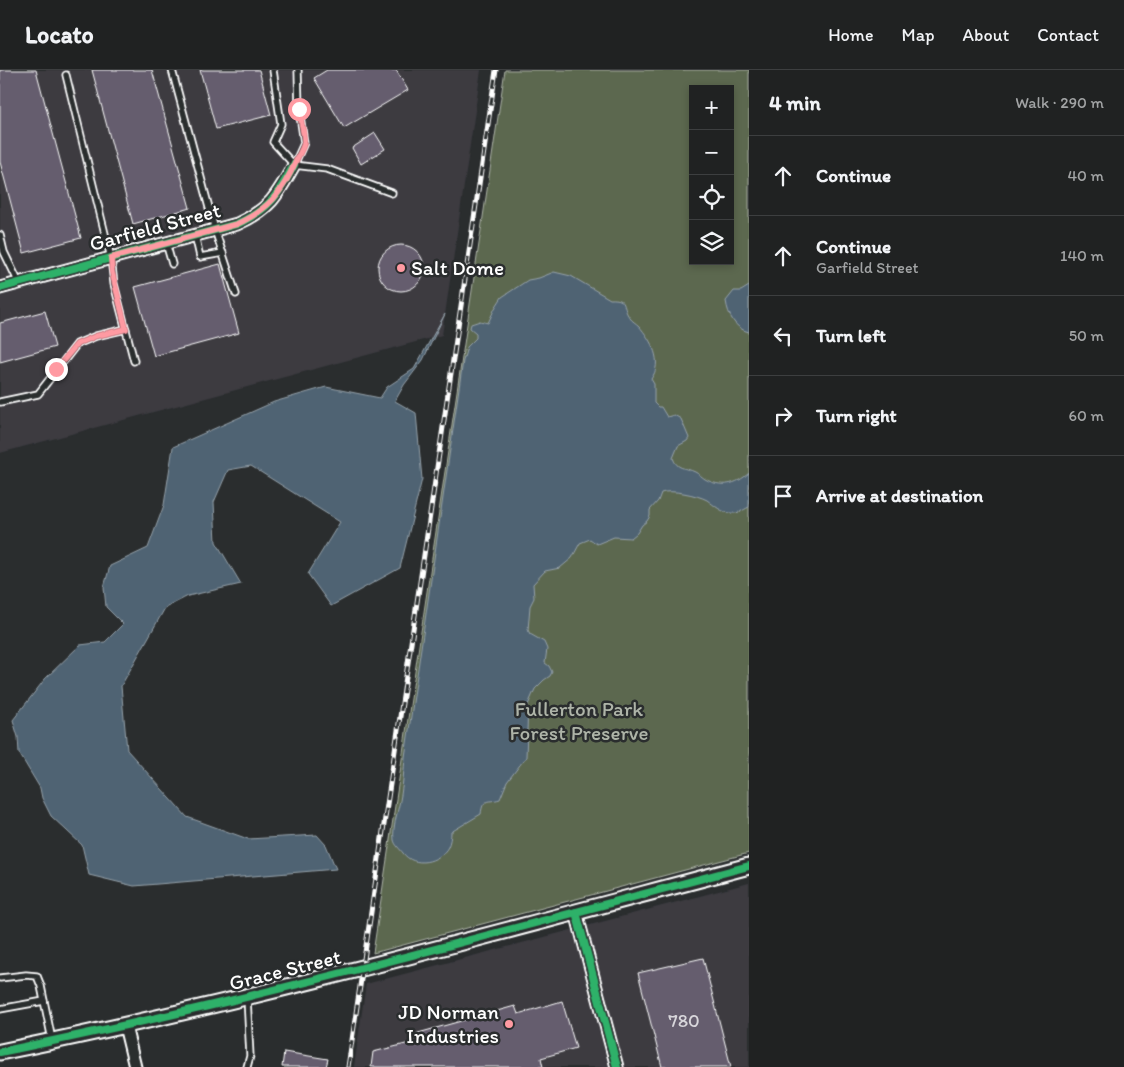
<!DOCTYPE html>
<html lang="en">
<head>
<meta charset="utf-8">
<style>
	body { margin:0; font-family:Itim,sans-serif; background:#2d2f2f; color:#f1f3f6 }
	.controls { position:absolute; right:15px; top:15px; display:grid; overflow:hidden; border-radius:0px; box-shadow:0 2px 8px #0003 }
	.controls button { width:45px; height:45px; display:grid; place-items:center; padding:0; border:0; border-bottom:1px solid #3d3f40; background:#202222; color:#f1f3f6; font:25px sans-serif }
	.stop { position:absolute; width:15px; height:15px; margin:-11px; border:4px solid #ff9aa2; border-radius:50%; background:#fff }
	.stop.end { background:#ff9aa2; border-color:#fff; box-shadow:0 1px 5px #0008 }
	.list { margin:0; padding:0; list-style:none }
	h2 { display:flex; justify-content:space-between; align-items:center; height:65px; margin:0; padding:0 20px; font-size:21px }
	h2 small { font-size:16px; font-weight:400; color:#a2a4a5 }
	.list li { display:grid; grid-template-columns:32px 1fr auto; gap:15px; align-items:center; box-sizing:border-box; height:80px; padding:0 20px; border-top:1px solid #3d3f40 }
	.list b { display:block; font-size:19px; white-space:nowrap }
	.list p { margin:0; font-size:16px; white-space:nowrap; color:#a2a4a5 }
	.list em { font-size:16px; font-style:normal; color:#a2a4a5 }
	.icon { flex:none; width:28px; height:28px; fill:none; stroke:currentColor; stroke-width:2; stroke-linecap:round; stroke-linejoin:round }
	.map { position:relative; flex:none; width:749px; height:997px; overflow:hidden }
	header { display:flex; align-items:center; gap:30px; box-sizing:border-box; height:70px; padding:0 25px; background:#202222; border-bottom:1px solid #3d3f40 }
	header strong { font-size:24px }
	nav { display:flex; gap:28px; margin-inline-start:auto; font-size:18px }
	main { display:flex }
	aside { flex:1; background:#202222 }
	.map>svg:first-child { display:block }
	.built { fill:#3c3b41 }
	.green { fill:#5c6850; stroke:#aeb4a8; fill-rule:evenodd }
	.water { fill:#506473; stroke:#96a2ab }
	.building { fill:#655d6e; stroke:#fff }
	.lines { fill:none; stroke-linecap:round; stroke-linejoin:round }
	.service-casing { stroke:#fff; stroke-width:9 }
	.minor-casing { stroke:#fff; stroke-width:15 }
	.tertiary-casing { stroke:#fff; stroke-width:19 }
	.service { stroke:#2a2d2e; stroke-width:5.5 }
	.minor { stroke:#2a2d2e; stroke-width:11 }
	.tertiary { stroke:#2a2d2e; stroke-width:15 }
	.rail-casing { stroke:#fff; stroke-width:5 }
	.rail { stroke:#2a2d2e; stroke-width:3; stroke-dasharray:9; stroke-linecap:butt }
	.cycleway-casing { stroke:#2a2d2e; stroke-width:11 }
	.cycleway { stroke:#2db169; stroke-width:8 }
	.route { stroke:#ff9aa2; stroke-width:6 }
	.poi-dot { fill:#ff9aa2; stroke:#2a2d2e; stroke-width:2 }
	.labels { text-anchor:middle; stroke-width:5; stroke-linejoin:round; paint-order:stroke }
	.number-label { font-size:19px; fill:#d8d6db }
	.street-label { font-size:21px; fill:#fff; stroke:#2a2d2e }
	.poi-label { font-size:21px; fill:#fff; stroke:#2a2d2e; text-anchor:start }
	.park-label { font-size:21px; fill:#aeb4a8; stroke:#2a2d2e }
</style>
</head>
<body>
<header>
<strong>Locato</strong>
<nav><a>Home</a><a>Map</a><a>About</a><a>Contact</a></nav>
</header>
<main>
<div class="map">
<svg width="749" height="997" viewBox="0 0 749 997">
	<rect width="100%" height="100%" fill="#2a2d2e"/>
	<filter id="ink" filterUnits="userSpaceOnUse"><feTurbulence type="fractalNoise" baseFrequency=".02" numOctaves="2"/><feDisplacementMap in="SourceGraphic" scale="10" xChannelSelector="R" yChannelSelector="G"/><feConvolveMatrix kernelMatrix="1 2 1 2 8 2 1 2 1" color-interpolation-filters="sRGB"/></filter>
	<g filter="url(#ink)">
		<g class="built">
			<polygon points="0,0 481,0 442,265 0,383"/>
			<polygon points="749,813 749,997 354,997 366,914"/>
		</g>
		<path class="green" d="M505,0h244v783l-376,100zM693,19h37v172h-37z"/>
		<g class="water">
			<path d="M554,202l17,4 39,23c19,-1 11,8 20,19 2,3 6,5 9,8 12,14 25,36 12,53l3,5v19l4,4h3l6,10 7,-2 7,4 8,19 -2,3 -9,5 -5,12c4,12 12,9 22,14 4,2 7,5 10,7 16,9 31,6 44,-6v34c-6,3 -11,7 -18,6 -9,0 -17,-8 -24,-13 -9,-5 -37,-11 -46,-7l-3,8 -8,9v6l-3,5 -5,4 -5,8 -6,5 -17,-1 -17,7 -7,-5 -10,4 -8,15 -12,10 -15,3 -12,13 1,14 -4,8 -2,24 2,4 14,8 3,7 -2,14 4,3 3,6 -2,4 -6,4 -9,9 -7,16 -2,52 -19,25 -7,17c-13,4 -17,-1 -19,15l-30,18c0,5 -1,10 -3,15 -9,16 -34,21 -45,6 -3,-4 -8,-8 -9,-13 -2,-14 5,-31 7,-45 2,-13 3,-25 4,-38l58,-396 4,-14 9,-9v-5l-6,-5 1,-4 9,-3 8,2 7,-15 7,-11 26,-17 11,-2z"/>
			<path d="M749,216v46c-14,-3 -21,-17 -23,-31l8,-10h7z"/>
			<polygon points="445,244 423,290 404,315 395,331 416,343 422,409 400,498 331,536 308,504 340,452 251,396 228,400 214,432 216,472 241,514 188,526 165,538 121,616 127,680 187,747 248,769 317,765 326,775 336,799 134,816 89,805 82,775 51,746 42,728 40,718 19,683 18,667 13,650 45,609 80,575 105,572 123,554 106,537 104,517 110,496 148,478 164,435 173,377 274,332 326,317 380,328 387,317 414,299"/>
		</g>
		<g class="building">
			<polygon points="0,0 36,0 81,168 24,183 0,92"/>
			<polygon points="92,0 152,0 190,138 133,154"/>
			<polygon points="200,0 259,0 271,45 216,59"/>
			<polygon points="327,0 396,0 408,20 344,58 314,8"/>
			<polygon points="375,63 385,79 361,94 352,78"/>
			<circle cx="401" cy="198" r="23"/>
			<polygon points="220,194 239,263 154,286 135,217"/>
			<polygon points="45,241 55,277 0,292 0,253"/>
			<polygon points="703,888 731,997 662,997 638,903"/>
			<polygon points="562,931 576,978 541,988 543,997 371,997 373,982 414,972 411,965 515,936 518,944"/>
			<polygon points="284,982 328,989 326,997 282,997"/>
		</g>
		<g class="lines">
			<g class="service-casing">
				<g id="service">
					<polyline points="172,0 215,160 236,224"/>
					<polyline points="273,0 281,54 273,72 294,95 327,99 392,123"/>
					<polyline points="66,5 111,188 114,214 134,291"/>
					<polyline points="294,95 304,73 299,39 298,0"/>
					<polyline points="0,165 4,182 19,213"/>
					<polyline points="195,165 200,187 223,183"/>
					<polyline points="166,173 172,194"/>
					<polyline points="0,332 38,324 77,274 96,266 126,259"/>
					<polyline points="0,908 26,905 37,906 41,916 52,970"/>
					<polyline points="247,927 250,986 247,997"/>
					<polyline points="0,939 44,931"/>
				</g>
			</g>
			<g class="minor-casing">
				<g id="minor">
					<path d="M0,218l237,-64c33,-15 40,-28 57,-59"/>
					<polyline points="576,842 617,997"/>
					<polyline points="125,956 135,997"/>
				</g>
			</g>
			<g class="tertiary-casing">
				<path id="tertiary" d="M0,982c252,-51 500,-120 749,-186"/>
			</g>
			<use href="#service" class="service"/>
			<use href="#minor" class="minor"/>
			<use href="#tertiary" class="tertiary"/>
			<g class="rail-casing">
				<polyline id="rail" points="348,997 496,0"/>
			</g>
			<use href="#rail" class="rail"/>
			<g class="cycleway-casing">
				<g id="cycleway">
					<path d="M0,218l237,-64c33,-15 40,-28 57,-59"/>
					<polyline points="576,842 617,997"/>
					<path d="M0,982c252,-51 500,-120 749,-186"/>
				</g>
			</g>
			<use href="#cycleway" class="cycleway"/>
		</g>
	</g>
	<g class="lines" filter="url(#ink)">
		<path class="route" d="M56,299l21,-25 19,-8 30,-7 -14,-57 -1,-14 126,-34c32,-15 45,-31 59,-63 2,-5 7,-12 8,-18 1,-8 -4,-25 -5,-34"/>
	</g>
	<g class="poi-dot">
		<circle cx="401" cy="198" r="5"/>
		<circle cx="509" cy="954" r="5"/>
	</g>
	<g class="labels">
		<g class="number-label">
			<text x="684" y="957">780</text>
		</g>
		<g class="street-label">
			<text transform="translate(155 157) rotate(-15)" y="7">Garfield Street</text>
			<text transform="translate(285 900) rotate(-14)" y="7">Grace Street</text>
		</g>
		<g class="poi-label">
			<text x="411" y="205">Salt Dome</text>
			<text x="499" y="949" text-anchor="end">JD Norman<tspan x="499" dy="24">Industries</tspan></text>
		</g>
		<g class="park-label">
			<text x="579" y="646">Fullerton Park<tspan x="579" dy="24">Forest Preserve</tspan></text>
		</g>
	</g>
</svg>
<div class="controls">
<button>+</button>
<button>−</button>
<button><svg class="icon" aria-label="locate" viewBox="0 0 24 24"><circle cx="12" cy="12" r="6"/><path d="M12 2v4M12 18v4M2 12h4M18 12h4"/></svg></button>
<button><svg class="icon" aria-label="layers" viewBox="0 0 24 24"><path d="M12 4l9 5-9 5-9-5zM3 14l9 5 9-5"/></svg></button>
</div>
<div class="stop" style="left:299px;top:39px"></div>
<div class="stop end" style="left:56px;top:299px"></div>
</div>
<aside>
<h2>4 min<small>Walk · 290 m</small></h2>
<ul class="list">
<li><svg class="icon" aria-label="ahead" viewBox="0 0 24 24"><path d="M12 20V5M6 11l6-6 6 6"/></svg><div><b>Continue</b></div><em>40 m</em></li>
<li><svg class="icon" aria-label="ahead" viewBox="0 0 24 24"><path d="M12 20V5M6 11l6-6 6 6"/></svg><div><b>Continue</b><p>Garfield Street</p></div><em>140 m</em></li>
<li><svg class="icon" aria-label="left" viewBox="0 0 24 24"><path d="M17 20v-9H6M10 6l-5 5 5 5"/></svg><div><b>Turn left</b></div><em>50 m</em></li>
<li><svg class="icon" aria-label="right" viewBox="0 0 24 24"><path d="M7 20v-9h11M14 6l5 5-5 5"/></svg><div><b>Turn right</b></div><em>60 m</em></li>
<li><svg class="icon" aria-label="arrive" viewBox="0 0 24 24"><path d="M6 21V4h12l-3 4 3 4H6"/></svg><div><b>Arrive at destination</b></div></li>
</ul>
</aside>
</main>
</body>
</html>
